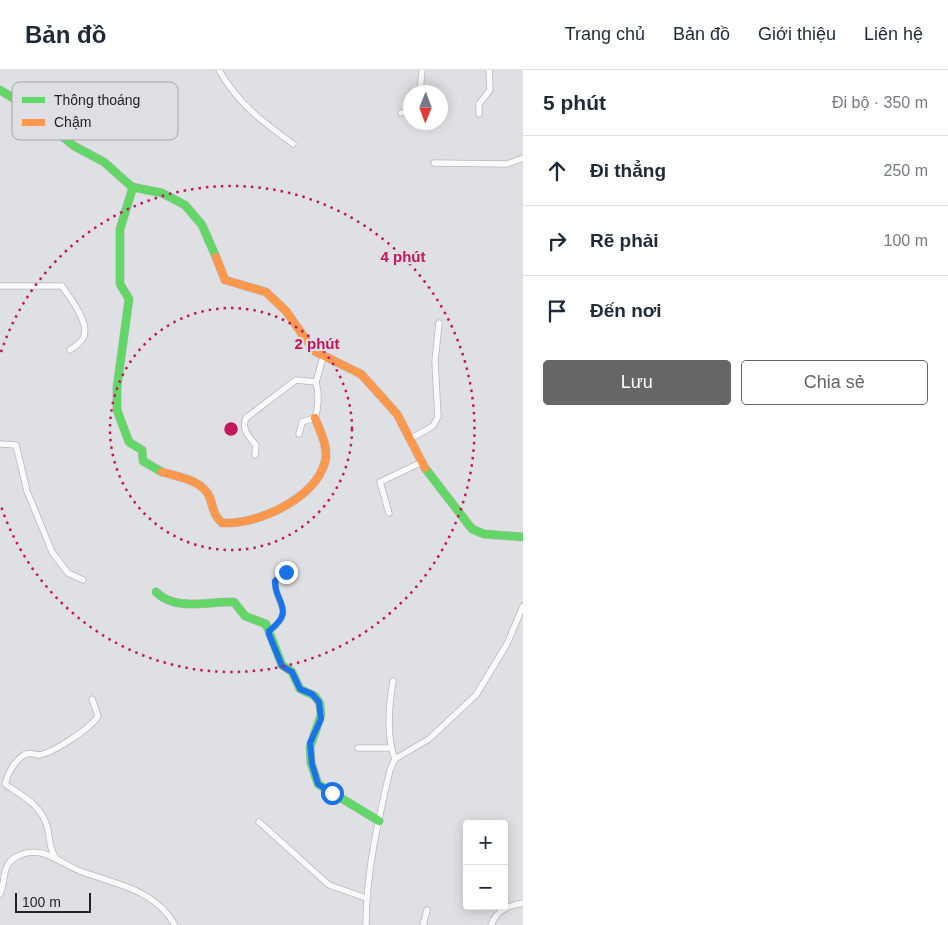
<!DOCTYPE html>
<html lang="vi">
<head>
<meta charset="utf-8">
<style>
	body { margin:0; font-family:Arial,sans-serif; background:#f2f2f3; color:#1f2937 }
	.controls { position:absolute; right:15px; bottom:15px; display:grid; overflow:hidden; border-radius:5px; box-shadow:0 2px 12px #0003 }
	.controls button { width:45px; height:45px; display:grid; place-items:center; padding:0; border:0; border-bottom:1px solid #e0e1e3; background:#fff; color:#1f2937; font:25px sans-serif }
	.compass { position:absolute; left:403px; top:15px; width:45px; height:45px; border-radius:50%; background:#fff; box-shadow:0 2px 12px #0003; rotate:181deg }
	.scale { position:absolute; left:15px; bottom:12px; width:76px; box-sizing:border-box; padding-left:5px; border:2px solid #232426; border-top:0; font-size:14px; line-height:18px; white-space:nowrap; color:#232426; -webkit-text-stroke:4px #dddfe5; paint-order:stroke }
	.stop { position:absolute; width:15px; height:15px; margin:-11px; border:4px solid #1a73e8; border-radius:50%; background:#fff }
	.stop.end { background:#1a73e8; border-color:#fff; box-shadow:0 1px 5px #0008 }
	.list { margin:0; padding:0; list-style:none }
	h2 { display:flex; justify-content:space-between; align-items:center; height:65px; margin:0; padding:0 20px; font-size:21px }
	h2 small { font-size:16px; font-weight:400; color:#747a83 }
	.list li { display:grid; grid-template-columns:32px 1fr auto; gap:15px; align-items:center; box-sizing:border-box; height:70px; padding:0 20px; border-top:1px solid #e0e1e3 }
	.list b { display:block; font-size:19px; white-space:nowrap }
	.list em { font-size:16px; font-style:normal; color:#747a83 }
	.actions { display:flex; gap:10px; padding:15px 20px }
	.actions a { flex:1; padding:11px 0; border:1px solid #656668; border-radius:5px; text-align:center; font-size:18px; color:#656668 }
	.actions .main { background:#656668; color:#fff }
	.icon { flex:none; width:28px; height:28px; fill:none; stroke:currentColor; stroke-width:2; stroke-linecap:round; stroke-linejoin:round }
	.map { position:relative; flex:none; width:523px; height:855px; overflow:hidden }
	header { display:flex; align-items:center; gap:30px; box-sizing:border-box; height:70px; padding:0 25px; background:#fff; border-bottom:1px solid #e0e1e3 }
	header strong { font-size:24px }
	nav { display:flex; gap:28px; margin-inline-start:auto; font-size:18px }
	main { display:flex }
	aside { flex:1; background:#fff }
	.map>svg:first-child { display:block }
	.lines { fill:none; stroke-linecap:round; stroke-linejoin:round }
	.street-casing { stroke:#b6b7b9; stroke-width:7 }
	.fast-casing { stroke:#b6b7b9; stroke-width:9 }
	.slow-casing { stroke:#b6b7b9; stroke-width:9 }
	.street { stroke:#fafafb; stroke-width:5.5 }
	.fast { stroke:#63d668; stroke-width:8 }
	.slow { stroke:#ff974d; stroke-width:8 }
	.route { stroke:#1a73e8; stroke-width:6 }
	.ring { fill:none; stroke:#c2185b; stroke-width:2.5; stroke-dasharray:2.5 5 }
	.key { fill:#dddfe5; stroke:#a5a7ac; stroke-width:1 }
	.key-label { font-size:14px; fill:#232426 }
	.centre { fill:#c2185b; stroke:#dddfe5; stroke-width:2.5 }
	.ring-label { font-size:15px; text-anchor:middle; font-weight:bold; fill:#c2185b; stroke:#dddfe5; stroke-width:4.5; stroke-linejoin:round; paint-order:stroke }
</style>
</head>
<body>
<header>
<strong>Bản đồ</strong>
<nav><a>Trang chủ</a><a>Bản đồ</a><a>Giới thiệu</a><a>Liên hệ</a></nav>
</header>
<main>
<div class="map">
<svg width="523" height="855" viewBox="0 0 523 855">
	<rect width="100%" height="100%" fill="#dfe0e3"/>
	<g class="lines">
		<g class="street-casing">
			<g id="street">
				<path d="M219,0c18,33 45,53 74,74"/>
				<polyline points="420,22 422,0"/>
				<polyline points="401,43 410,40"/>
				<polyline points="479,44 479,34 490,20 489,0"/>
				<polyline points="434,93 507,94 523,88"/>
				<path d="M0,216h62c7,11 27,35 22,50 -2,6 -8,10 -14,14"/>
				<path d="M299,364l3,-12 13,-4c4,-12 4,-24 1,-36"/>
				<polyline points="412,368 433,356 438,347 435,291 439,253"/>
				<polyline points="0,374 16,375 27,421 52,482 68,503 83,510"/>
				<path d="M255,385l1,-10c-7,-8 -15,-16 -10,-27l50,-38 20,2 7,-25"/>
				<polyline points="389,443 380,412 422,392"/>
				<path d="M269,561c28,-20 5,-29 6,-50l16,-12"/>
				<path d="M393,611c-4,24 -7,56 2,78"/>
				<polyline points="358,678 391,678"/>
				<polyline points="259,752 329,815 366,828"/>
				<path d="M55,787c-6,-10 -5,-17 -7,-27 -5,-24 -25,-34 -43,-46 3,-10 9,-23 19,-29 5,-4 10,0 15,0 14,-2 52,-27 59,-39l-6,-17"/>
				<path d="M0,824c6,-12 1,-29 16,-37 25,-14 43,6 64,14 35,13 75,18 95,54"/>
				<path d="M366,855c0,-53 12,-103 24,-155l5,-11 34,-20 47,-44 31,-51 16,-38"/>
				<polyline points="423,855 427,840"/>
				<path d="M491,855c6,-15 16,-19 32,-22"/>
			</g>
		</g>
		<g class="fast-casing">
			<g id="fast">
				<polyline points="0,20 21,33 74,76 104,92 132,117 162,123 185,135 202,155 216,187"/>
				<polyline points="133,117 120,159 120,214 129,229 117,317 117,340 129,372 142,380 143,391 162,402"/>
				<polyline points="425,398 472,459 484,464 523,467"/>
				<path d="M156,522c20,20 53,9 78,10l11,14 21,8 16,41 10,7 8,17 15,7 5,8 1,11 -11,32 1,16 7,21 61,37"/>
			</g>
		</g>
		<g class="slow-casing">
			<g id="slow">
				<polyline points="216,187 225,210 266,222 286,241 314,281 361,304 397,344 425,398"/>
				<path d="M162,402c17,5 41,8 48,26 3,10 4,18 12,25 35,2 93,-24 103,-61 4,-14 -5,-31 -10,-44"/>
			</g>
		</g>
		<use href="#street" class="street"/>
		<use href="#fast" class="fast"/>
		<use href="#slow" class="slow"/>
	</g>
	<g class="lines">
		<path class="route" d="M286,502l-11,9c-1,21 22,29 -6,50v3l13,32 10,6 8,17 12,5 7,8 2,17 -11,24 2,21 6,20 14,9"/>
	</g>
	<g class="ring">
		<circle cx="231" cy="359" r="121"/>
		<path d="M1 282A243 243 0 1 1 1 436"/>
	</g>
	<rect x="12" y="12" width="166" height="58" rx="8" class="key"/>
	<rect x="22" y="27" width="23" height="6" fill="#63d668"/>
	<rect x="22" y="49" width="23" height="7" fill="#ff974d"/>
	<g class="key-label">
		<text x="54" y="35">Thông thoáng</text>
		<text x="54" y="57">Chậm</text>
	</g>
	<circle cx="231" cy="359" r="8" class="centre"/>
	<g class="ring-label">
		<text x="403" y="192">4 phút</text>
		<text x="317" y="279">2 phút</text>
	</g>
</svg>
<div class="controls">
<button>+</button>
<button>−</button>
</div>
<svg class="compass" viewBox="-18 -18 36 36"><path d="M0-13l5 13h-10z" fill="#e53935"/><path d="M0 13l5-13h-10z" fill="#747a83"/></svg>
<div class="scale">100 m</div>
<div class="stop" style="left:332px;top:723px"></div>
<div class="stop end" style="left:286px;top:502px"></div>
</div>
<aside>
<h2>5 phút<small>Đi bộ · 350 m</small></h2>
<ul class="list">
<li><svg class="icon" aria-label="ahead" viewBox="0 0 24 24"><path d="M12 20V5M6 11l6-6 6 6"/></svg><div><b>Đi thẳng</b></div><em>250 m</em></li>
<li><svg class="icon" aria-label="right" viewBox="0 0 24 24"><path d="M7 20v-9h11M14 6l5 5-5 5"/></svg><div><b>Rẽ phải</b></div><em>100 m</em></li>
<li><svg class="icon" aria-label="arrive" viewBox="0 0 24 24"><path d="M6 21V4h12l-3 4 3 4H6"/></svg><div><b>Đến nơi</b></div></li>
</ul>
<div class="actions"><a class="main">Lưu</a><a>Chia sẻ</a></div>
</aside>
</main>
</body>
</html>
